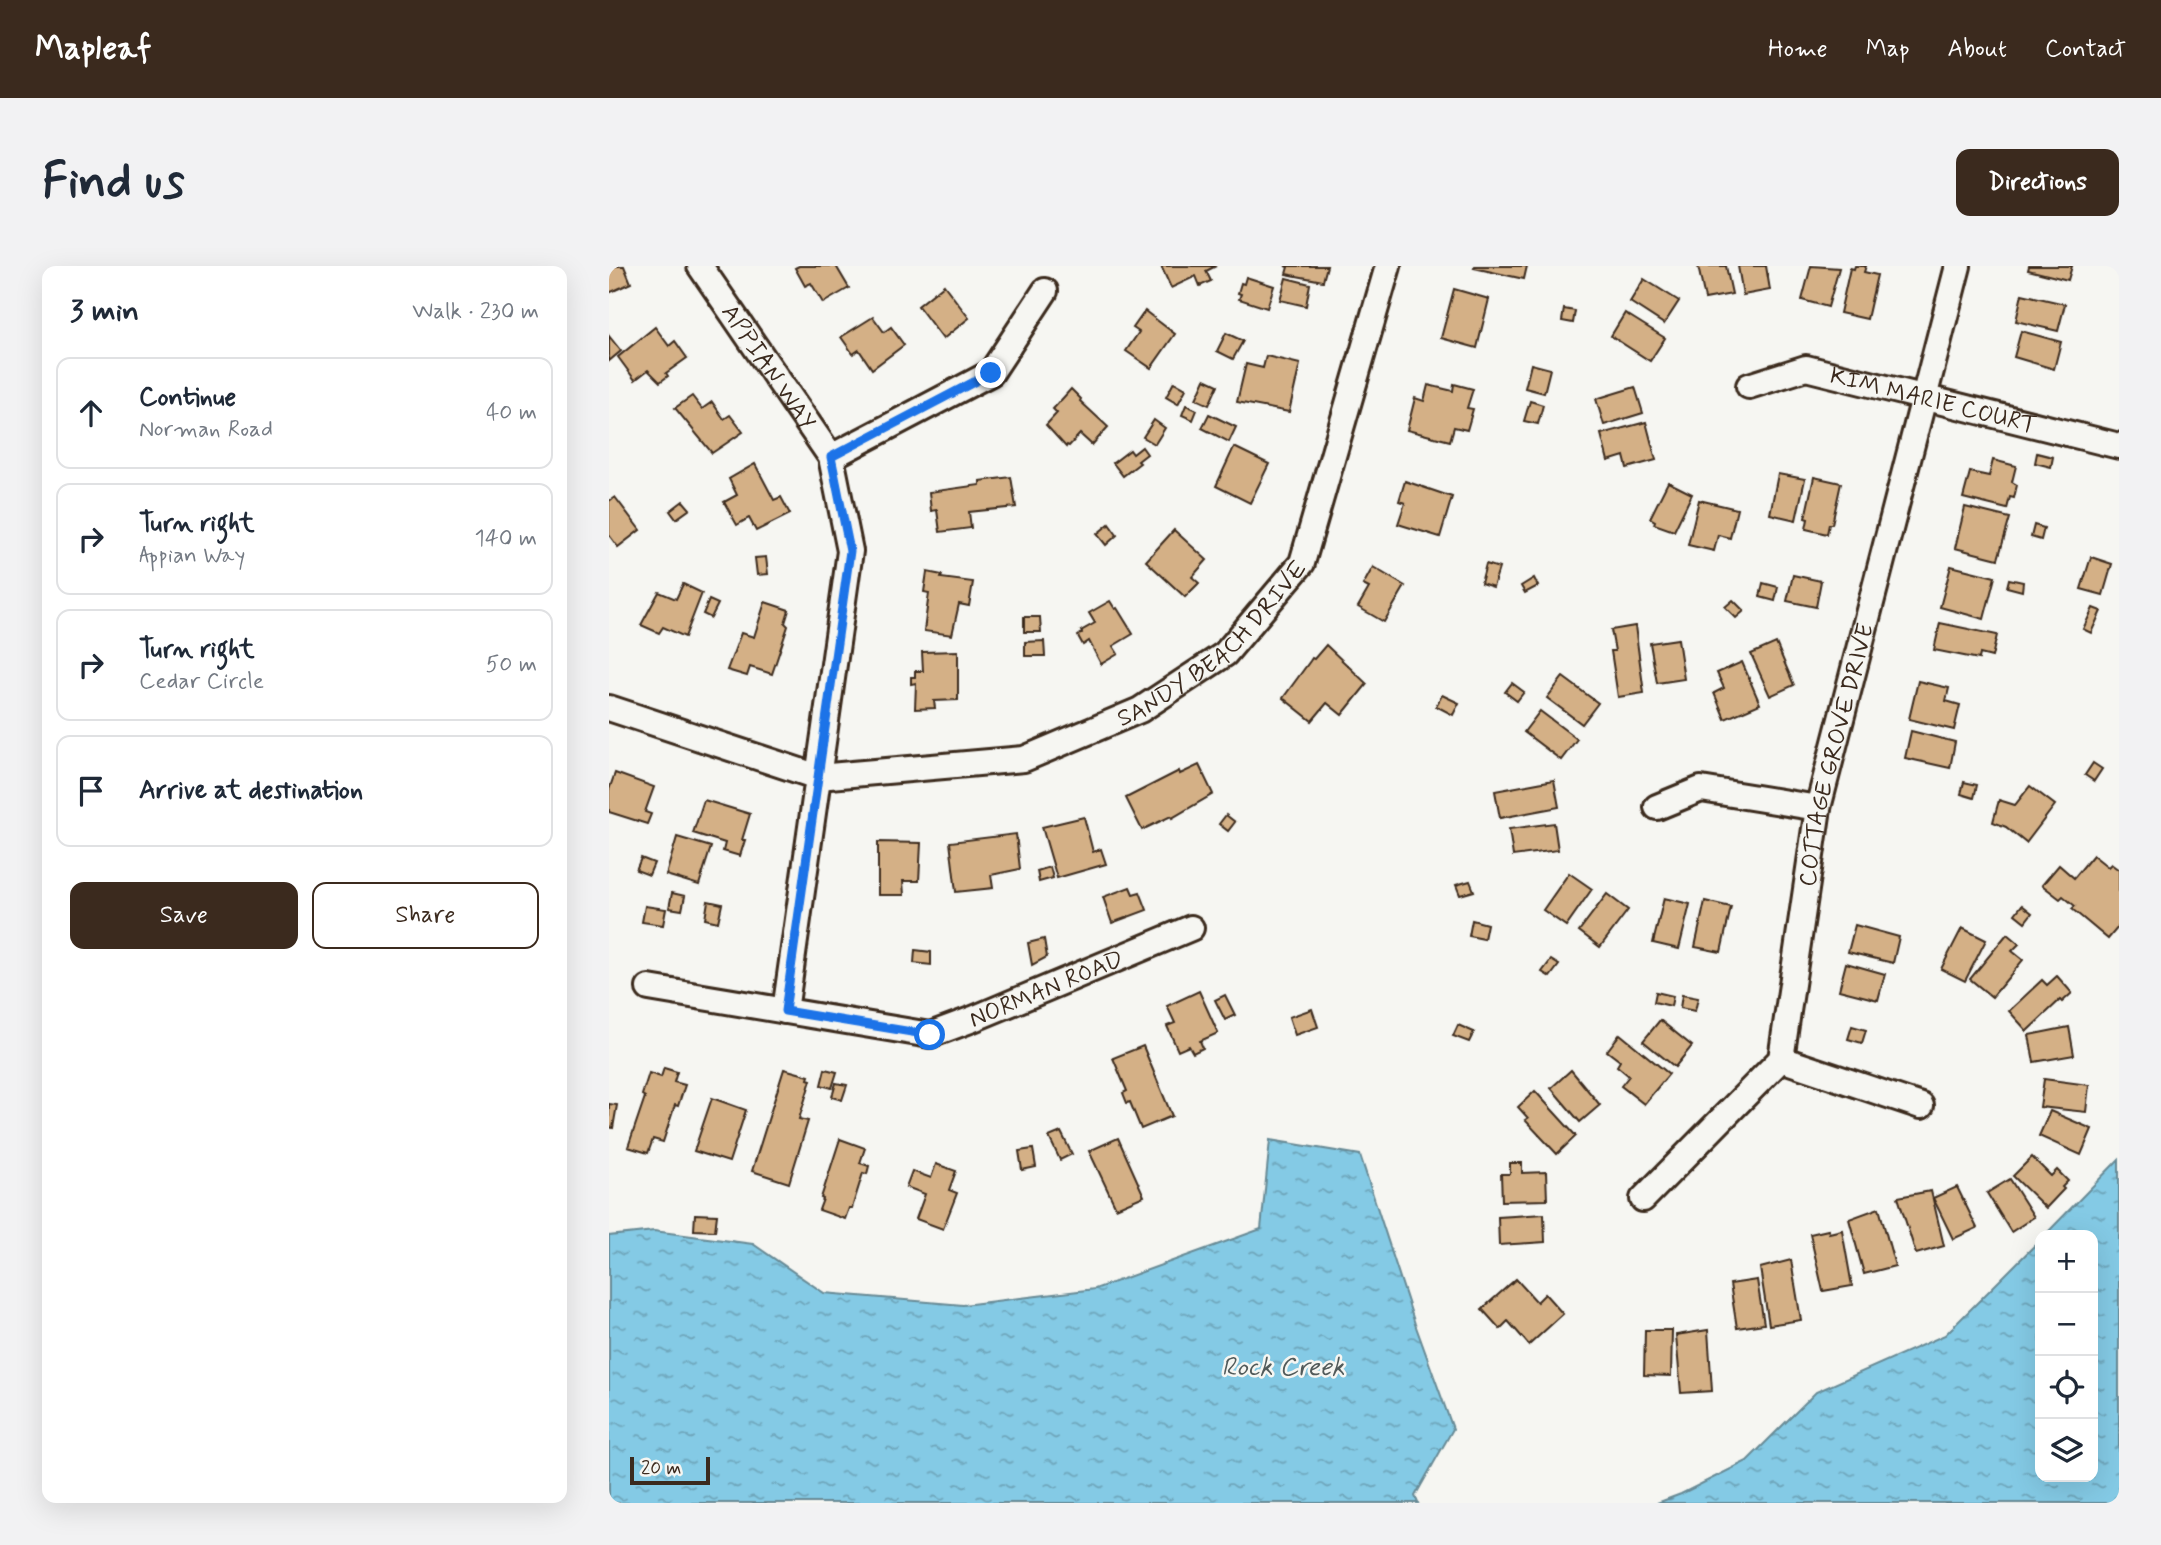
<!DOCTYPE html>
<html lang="en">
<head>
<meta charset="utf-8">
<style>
	body { margin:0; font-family:Mynerve,sans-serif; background:#f2f2f3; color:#1f2937 }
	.controls { position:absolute; right:21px; bottom:21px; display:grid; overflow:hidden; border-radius:14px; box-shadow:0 7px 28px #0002 }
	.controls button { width:63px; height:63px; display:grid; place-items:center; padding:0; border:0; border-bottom:2px solid #e0e1e3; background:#fff; color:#1f2937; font:35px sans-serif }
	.scale { position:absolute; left:21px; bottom:18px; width:80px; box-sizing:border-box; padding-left:7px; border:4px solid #3b2a1e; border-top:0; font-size:19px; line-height:24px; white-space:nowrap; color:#3b2a1e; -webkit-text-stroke:5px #f6f6f2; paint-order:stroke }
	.stop { position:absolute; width:21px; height:21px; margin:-16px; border:5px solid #1a73e8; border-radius:50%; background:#fff }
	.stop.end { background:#1a73e8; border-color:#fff; box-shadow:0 2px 7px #0008 }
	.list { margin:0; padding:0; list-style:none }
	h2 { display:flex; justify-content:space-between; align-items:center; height:91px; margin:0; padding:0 28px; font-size:30px }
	h2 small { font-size:23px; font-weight:400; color:#747a83 }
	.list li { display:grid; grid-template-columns:46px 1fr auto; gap:21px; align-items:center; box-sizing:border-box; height:112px; margin:0 14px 14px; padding:0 14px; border:2px solid #e0e1e3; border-radius:14px }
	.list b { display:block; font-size:26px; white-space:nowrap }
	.list p { margin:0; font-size:23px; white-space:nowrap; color:#747a83 }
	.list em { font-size:23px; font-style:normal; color:#747a83 }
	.actions { display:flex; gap:14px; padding:21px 28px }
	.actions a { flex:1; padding:16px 0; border:2px solid #3b2a1e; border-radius:14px; text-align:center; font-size:24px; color:#3b2a1e }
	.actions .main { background:#3b2a1e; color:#fff }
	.icon { flex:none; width:38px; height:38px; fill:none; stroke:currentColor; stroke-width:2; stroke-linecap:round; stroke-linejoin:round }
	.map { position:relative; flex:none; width:1510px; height:1237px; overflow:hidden; border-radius:14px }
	header { display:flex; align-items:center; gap:42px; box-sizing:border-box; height:98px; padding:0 35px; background:#3b2a1e; color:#fff }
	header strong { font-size:33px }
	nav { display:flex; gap:38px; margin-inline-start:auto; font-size:24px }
	.intro { display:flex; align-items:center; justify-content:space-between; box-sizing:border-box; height:168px; padding:0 42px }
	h1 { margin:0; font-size:49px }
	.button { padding:18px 32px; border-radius:14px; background:#3b2a1e; color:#fff; font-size:24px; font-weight:700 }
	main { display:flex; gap:42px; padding:0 42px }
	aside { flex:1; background:#fff; border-radius:14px; box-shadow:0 7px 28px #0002 }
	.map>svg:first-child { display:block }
	.water { fill:url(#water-ripples); stroke:#678a95; stroke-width:2 }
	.building { fill:#d4b086; stroke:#3b2a1e; stroke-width:2 }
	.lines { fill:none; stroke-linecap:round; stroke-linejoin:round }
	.minor-casing { stroke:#3b2a1e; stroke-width:30 }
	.minor { stroke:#f6f6f2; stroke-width:24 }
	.route { stroke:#1a73e8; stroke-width:9 }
	.labels { text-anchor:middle; stroke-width:5; stroke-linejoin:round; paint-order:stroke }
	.street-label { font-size:24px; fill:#3b2a1e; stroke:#f6f6f2 }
	.water-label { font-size:26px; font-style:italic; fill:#515a5a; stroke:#f6f6f2 }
</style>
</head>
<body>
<header>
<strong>Mapleaf</strong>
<nav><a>Home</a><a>Map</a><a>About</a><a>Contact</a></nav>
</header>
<div class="intro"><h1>Find us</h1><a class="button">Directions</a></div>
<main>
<aside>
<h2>3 min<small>Walk · 230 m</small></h2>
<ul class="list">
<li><svg class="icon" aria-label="ahead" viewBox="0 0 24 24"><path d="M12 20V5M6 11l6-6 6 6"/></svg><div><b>Continue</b><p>Norman Road</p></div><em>40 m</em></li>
<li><svg class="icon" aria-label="right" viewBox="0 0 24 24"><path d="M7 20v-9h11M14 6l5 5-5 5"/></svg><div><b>Turn right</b><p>Appian Way</p></div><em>140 m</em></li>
<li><svg class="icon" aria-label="right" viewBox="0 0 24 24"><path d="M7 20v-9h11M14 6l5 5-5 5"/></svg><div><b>Turn right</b><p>Cedar Circle</p></div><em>50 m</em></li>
<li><svg class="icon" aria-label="arrive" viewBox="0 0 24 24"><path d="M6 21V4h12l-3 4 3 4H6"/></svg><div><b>Arrive at destination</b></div></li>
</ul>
<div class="actions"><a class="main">Save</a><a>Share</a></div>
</aside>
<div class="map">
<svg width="1510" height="1237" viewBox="0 0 1510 1237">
	<defs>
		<pattern id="water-ripples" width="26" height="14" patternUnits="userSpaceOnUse" patternTransform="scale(1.75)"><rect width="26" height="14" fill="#84cae5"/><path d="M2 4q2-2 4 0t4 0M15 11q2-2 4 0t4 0" fill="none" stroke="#6da4b9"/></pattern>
	</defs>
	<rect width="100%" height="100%" fill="#f6f6f2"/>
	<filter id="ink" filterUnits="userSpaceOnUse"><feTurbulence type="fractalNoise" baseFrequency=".0143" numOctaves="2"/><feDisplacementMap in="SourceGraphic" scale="14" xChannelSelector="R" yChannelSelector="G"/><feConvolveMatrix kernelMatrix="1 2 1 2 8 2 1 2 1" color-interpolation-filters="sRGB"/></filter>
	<g filter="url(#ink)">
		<g class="water">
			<polygon points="661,874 751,889 806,1058 844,1163 806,1230 809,1237 0,1237 0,970 45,965 144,978 215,1027 354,1039 486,1023 652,963"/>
			<polygon points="1510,893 1510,1237 1048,1237 1072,1228 1138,1195 1207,1126 1336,1069 1431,974 1431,1211 1484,1211 1484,969 1436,969"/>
		</g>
		<g class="building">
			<polygon points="0,0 15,0 22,17 0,27"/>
			<polygon points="190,0 227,0 240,22 214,37 202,17 196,20 186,2"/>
			<polygon points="552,0 607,0 597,5 602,15 591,20 587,10 562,22"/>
			<polygon points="676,0 718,0 714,15 677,8 679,1"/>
			<polygon points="866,0 918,0 915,13 865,2"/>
			<polygon points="1089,0 1117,0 1123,28 1096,33"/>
			<polygon points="1129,0 1157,0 1161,24 1134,29"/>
			<polygon points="1202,0 1230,2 1219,41 1193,34"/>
			<polygon points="1246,0 1257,0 1255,6 1268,9 1258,53 1231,47 1241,2 1245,3"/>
			<polygon points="1420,0 1463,0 1459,14 1419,4"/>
			<polygon points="637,11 665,20 658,42 630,33 632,28 629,27 632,17 635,18"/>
			<polygon points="677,12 701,18 697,40 671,34"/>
			<polygon points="1035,13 1070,35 1055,58 1021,36"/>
			<polygon points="335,19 360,52 334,73 309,40"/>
			<polygon points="845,23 880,33 868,82 832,72"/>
			<polygon points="1413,28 1456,38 1449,65 1407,55"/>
			<polygon points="955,43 966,45 964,57 953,55"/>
			<polygon points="536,45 566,68 542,102 517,85 530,66 524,62"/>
			<polygon points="1016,47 1056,72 1041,95 1002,70"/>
			<polygon points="264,51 275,66 282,61 295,79 263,103 250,84 244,88 232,71"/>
			<polygon points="46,61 60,80 66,75 78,92 57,107 59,110 51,116 39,104 26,114 9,91"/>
			<polygon points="1412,65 1452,76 1445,103 1405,91"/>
			<polygon points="617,67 634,75 624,93 608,85"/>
			<polygon points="0,70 12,85 0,95"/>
			<polygon points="657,90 691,98 680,146 628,136 637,98 654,102"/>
			<polygon points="922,98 941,103 935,127 916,122"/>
			<polygon points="596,113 609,119 600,139 587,133"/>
			<polygon points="565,116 577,123 569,138 557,131"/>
			<polygon points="845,118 864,123 858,142 864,143 858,164 845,161 841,175 798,164 806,132 815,135 819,119 844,125"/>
			<polygon points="1026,121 1034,147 995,159 987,133"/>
			<polygon points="462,123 472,133 471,135 499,161 483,179 471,168 460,180 458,179 457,181 437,159 448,147 444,143"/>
			<polygon points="83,130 93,143 103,136 115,153 121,149 134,166 103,187 66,142"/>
			<polygon points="921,135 934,139 929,158 915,155"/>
			<polygon points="577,139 588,144 584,154 573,149"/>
			<polygon points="600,148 627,161 620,176 593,162"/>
			<polygon points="545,154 556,162 546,178 534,171"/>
			<polygon points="1037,156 1047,194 1018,202 1015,190 999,195 992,168"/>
			<polygon points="533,181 538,188 529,195 531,197 514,210 504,197 521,184 524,188"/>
			<polygon points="625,181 660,198 641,237 607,220"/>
			<polygon points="1428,187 1444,191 1442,201 1426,197"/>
			<polygon points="1384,194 1407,200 1403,216 1408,219 1405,232 1401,231 1398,243 1354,232 1361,206 1380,210"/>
			<polygon points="146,198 165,234 172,231 181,248 147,265 140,252 128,259 115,236 128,229 120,213"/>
			<polygon points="1169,208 1196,213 1187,254 1161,248"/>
			<polygon points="402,211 407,241 360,246 362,262 331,266 328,244 322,245 320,226 371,219 371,215"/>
			<polygon points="1205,211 1232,217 1223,258 1220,258 1218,268 1197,263 1199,253 1196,252"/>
			<polygon points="796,215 843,231 831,271 789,258 796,237 790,235"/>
			<polygon points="1059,216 1083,228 1065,265 1045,258 1046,255 1041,252"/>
			<polygon points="6,231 31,264 9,281 0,269 0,235"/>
			<polygon points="1090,234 1128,243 1121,272 1109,269 1105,285 1079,279"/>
			<polygon points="74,235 81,243 67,253 61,245"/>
			<polygon points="1356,241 1401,252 1389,293 1346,282"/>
			<polygon points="500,258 508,269 497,279 488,268"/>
			<polygon points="1425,259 1435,262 1432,274 1422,271"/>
			<polygon points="565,264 598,294 583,311 590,317 576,331 537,295"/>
			<polygon points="157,291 159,308 148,309 146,292"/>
			<polygon points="1482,291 1503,298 1494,329 1472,323"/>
			<polygon points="877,298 890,302 884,321 872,317"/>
			<polygon points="1342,300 1386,311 1375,353 1331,341"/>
			<polygon points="764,301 796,320 775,356 749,341 760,322 754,319"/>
			<polygon points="318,306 333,309 332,312 364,316 360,340 350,338 343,369 315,365 320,327 315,326"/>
			<polygon points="1184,309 1212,315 1207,341 1178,335"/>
			<polygon points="925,312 929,320 916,327 912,320"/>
			<polygon points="1400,313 1414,316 1413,325 1398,321"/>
			<polygon points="1154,317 1169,321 1166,335 1151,331"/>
			<polygon points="74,318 93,327 76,371 54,361 50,367 32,359 50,326 67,333"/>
			<polygon points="100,334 109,338 102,352 94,348"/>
			<polygon points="1124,334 1135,345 1127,352 1116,341"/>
			<polygon points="501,335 506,343 508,342 524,368 504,380 509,388 492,398 480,375 474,379 469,370 473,367 472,365 486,357 480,347"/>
			<polygon points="156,336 180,344 176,357 179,360 163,408 141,401 138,410 118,404 132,367 145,371"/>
			<polygon points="1484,342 1492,345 1482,367 1474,363"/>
			<polygon points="415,351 431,351 432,366 415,366"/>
			<polygon points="1331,357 1388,369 1383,391 1371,388 1370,393 1325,384"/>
			<polygon points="1026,360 1035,427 1009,431 1002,385 1006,385 1002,364"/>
			<polygon points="1069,373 1075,413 1048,417 1041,377"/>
			<polygon points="435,375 436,390 416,390 416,376"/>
			<polygon points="1167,377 1185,419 1161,430 1142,388"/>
			<polygon points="717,379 758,418 733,449 718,437 703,455 674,432 701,395 703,392 705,393"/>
			<polygon points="349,385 349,434 325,435 326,442 306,443 307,417 302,418 302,411 306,411 306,405 314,405 313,386"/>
			<polygon points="1133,396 1151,438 1116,453 1105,427 1115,422 1108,407"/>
			<polygon points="954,411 989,437 973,458 938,432"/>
			<polygon points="1309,415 1340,422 1337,435 1351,439 1345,464 1300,453"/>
			<polygon points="903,417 915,426 908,435 896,426"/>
			<polygon points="833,429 850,437 844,449 827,440"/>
			<polygon points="931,445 968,473 952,494 915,466"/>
			<polygon points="1302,465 1346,476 1341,502 1296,492"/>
			<polygon points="1484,497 1493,503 1485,515 1476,509"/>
			<polygon points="590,499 604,528 563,552 562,550 533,564 517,532 570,505 571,508"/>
			<polygon points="6,507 45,521 36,546 42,548 38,558 0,546 0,524"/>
			<polygon points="945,514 950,541 891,552 886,525"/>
			<polygon points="1355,516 1368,519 1365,532 1352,528"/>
			<polygon points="1421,520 1446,539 1417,577 1397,561 1384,556 1390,534 1406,539"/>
			<polygon points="95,534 141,548 133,574 136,574 131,590 114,585 116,577 84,567"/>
			<polygon points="617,549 626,556 619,565 610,558"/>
			<polygon points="475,551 484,586 492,583 497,598 448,612 433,561"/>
			<polygon points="945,557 949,584 904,590 900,563"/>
			<polygon points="407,568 411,603 382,609 384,622 347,626 341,576"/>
			<polygon points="68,571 102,581 90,619 57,609"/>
			<polygon points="269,576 312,577 310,615 294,615 295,629 269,629"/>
			<polygon points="1484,589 1499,601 1502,598 1510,604 1510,660 1499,673 1463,643 1466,640 1454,630 1451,633 1433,619 1450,599 1465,612"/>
			<polygon points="32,592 45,597 40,609 27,604"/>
			<polygon points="441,601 444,612 430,616 428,605"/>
			<polygon points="960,607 983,623 957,660 934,644"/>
			<polygon points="861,615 865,625 851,629 847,619"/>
			<polygon points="521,621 524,628 531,626 538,644 503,657 494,631"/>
			<polygon points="63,627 76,630 73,644 60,642"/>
			<polygon points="998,628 1019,644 991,681 970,665"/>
			<polygon points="1055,632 1081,638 1070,683 1044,677"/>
			<polygon points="99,635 113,638 109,656 96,653"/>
			<polygon points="1096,635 1122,641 1112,686 1086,681"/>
			<polygon points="1413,639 1423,647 1416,656 1406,648"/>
			<polygon points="36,640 57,643 54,659 33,656"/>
			<polygon points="863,654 878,658 875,673 860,670"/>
			<polygon points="1246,659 1290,671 1284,697 1239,686"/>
			<polygon points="1353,662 1377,674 1356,715 1332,703"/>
			<polygon points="1398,668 1410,678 1403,685 1414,694 1383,731 1361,713"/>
			<polygon points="435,673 438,691 423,699 419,677"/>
			<polygon points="306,684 322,686 322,699 305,697"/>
			<polygon points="942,694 950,699 941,711 933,706"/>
			<polygon points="1237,697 1276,708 1269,734 1230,724"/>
			<polygon points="1448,710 1463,727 1453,736 1451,734 1418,765 1400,745 1433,714 1438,719"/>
			<polygon points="590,725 609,767 591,775 594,782 584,787 580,780 569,785 558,760 566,757 558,740"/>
			<polygon points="1047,726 1064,730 1062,740 1045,736"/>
			<polygon points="616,729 626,749 616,754 606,734"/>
			<polygon points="1073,729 1089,732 1086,745 1071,742"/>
			<polygon points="703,743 709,761 686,769 680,751"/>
			<polygon points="1051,754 1083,780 1066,801 1034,775"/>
			<polygon points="849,759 865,766 860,776 844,770"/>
			<polygon points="1243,760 1257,764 1253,777 1239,773"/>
			<polygon points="1460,761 1465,789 1425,796 1420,769"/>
			<polygon points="1011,768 1060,808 1035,838 1012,820 1020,810 1008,800 1011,795 998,785"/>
			<polygon points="534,780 563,850 532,863 521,836 518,837 514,827 518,825 504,792"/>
			<polygon points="55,802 68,806 65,816 76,819 69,840 66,839 54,876 44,873 39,887 19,881 36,831 33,829 40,807 52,811"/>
			<polygon points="175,803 200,810 199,813 202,814 190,853 199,855 180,917 143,905"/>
			<polygon points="216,803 228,806 223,822 212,819"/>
			<polygon points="962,804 991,839 971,856 942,822"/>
			<polygon points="1435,813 1480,819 1477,846 1431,841"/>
			<polygon points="227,817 238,819 233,834 223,831"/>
			<polygon points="926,825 967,870 948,888 916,854 919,852 909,841"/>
			<polygon points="103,832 137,844 120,896 85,885"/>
			<polygon points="0,838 8,839 4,862 0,861"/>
			<polygon points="1441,845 1483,863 1472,889 1430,870"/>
			<polygon points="452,866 463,888 451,894 440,871"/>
			<polygon points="509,872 535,930 507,942 480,885"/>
			<polygon points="231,873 256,882 251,897 260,900 258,908 254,907 243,942 240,942 236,953 210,944 214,933 212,932"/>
			<polygon points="424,883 427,901 413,904 410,885"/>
			<polygon points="1423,891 1442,910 1448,904 1459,915 1453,921 1455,923 1437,942 1404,910"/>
			<polygon points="901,897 913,897 913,907 937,906 938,934 893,935 892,908 901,908"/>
			<polygon points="327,898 347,905 340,924 348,927 334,963 307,953 316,928 297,921 303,905 322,912"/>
			<polygon points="1401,913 1425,951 1402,966 1378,927"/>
			<polygon points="1348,921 1368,962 1344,973 1324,932"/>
			<polygon points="1322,925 1335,980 1307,988 1289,931"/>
			<polygon points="1270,942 1286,1000 1255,1008 1240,953"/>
			<polygon points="86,948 108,949 106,965 85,964"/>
			<polygon points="935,948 936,976 890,979 889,951"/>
			<polygon points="1219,964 1220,967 1233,964 1243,1020 1214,1025 1201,968"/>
			<polygon points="1182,994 1192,1054 1160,1059 1151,1002"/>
			<polygon points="907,1013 928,1036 936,1028 954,1048 920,1079 899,1055 891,1063 873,1043"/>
			<polygon points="1148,1014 1155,1058 1128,1062 1121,1018"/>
			<polygon points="1036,1064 1063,1064 1062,1110 1035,1109"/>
			<polygon points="1099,1064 1103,1125 1072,1127 1067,1069"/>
		</g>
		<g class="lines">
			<g class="minor-casing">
				<g id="minor">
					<path id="s1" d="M91,0l131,191 19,94 -65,460"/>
					<path id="s2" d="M1140,120l57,-18 313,78"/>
					<polyline points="222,191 382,107 436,25"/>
					<path id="s3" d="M0,442l209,69 206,-18 116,-49 85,-56 77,-91 86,-297"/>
					<polyline points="1048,541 1092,523 1209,542"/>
					<path id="s4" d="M40,722l281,47 43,-16 218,-91"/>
					<polyline points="1172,793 1312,840"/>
					<path id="s5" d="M1034,933l138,-140 37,-251 140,-542"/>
				</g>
			</g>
			<use href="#minor" class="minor"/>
		</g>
	</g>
	<g class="lines" filter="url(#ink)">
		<polyline class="route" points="321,769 176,745 241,285 222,191 382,107"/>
	</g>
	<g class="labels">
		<g class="street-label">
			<text dy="8" stroke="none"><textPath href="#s1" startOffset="122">APPIAN WAY</textPath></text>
			<text dy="8" stroke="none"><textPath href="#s2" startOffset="191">KIM MARIE COURT</textPath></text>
			<text dy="8" stroke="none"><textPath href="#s3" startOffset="651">SANDY BEACH DRIVE</textPath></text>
			<text dy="8" stroke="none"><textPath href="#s5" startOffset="506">COTTAGE GROVE DRIVE</textPath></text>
			<text dy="8" stroke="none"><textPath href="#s4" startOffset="410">NORMAN ROAD</textPath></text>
		</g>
		<g class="water-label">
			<text x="674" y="1109">Rock Creek</text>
		</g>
	</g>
</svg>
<div class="controls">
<button>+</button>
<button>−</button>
<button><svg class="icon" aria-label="locate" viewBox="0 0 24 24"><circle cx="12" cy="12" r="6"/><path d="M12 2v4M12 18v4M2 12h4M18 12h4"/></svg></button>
<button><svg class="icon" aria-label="layers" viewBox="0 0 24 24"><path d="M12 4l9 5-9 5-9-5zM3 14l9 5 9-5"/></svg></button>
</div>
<div class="scale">20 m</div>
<div class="stop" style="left:321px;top:769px"></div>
<div class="stop end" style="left:382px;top:107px"></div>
</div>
</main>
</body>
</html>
